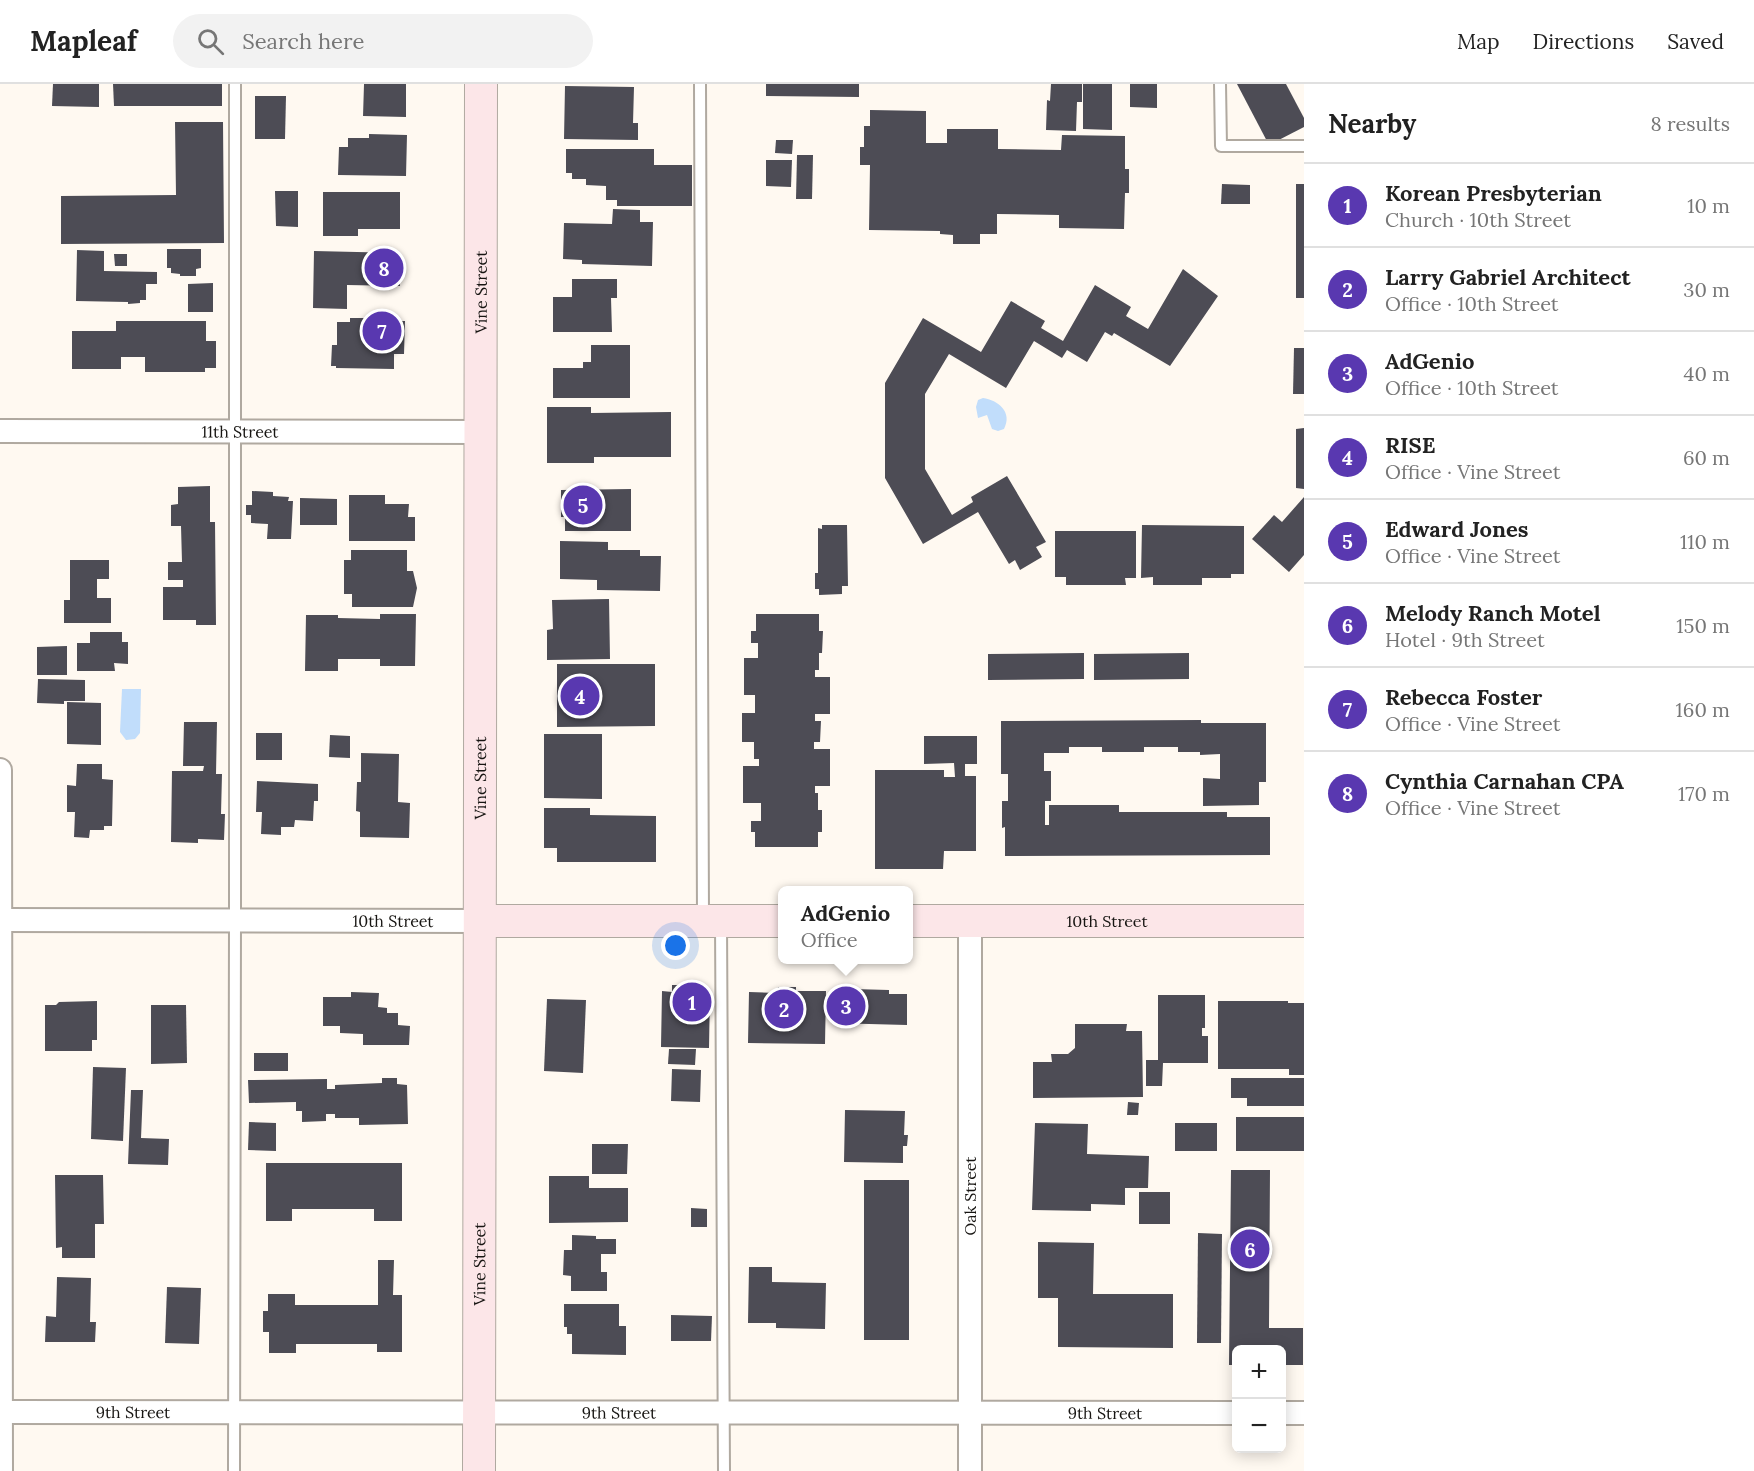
<!DOCTYPE html>
<html lang="en">
<head>
<meta charset="utf-8">
<style>
	body { margin:0; font-family:Lora,serif; background:#f2f2f2; color:#222 }
	.controls { position:absolute; right:18px; bottom:18px; display:grid; overflow:hidden; border-radius:9px; box-shadow:0 3px 15px #0003 }
	.controls button { width:54px; height:54px; display:grid; place-items:center; padding:0; border:0; border-bottom:2px solid #e0e0e0; background:#fff; color:#222; font:30px sans-serif }
	.you { position:absolute; left:676px; top:862px; width:21px; height:21px; margin:-15px; border:4px solid #fff; border-radius:50%; background:#1a73e8; box-shadow:0 0 0 9px #1a73e833 }
	.badge { display:grid; place-items:center; width:39px; height:39px; border-radius:50%; background:#5938b0; color:#fff; font-size:20px; font-weight:700 }
	.pin { position:absolute; translate:-50% -50%; border:3px solid #fff; box-shadow:0 2px 6px #0006 }
	.popup { position:absolute; left:778px; top:802px; width:135px; height:78px; box-sizing:border-box; display:grid; place-content:center; border-radius:9px; background:#fff; filter:drop-shadow(0 2px 4px #0005); font-size:20px; white-space:nowrap; color:#767676 }
	.popup b { font-size:22px; color:#222 }
	.popup::after { content:''; position:absolute; left:50%; top:100%; margin-left:-12px; border:12px solid transparent; border-top-color:#fff }
	.list { margin:0; padding:0; list-style:none }
	h2 { display:flex; justify-content:space-between; align-items:center; height:78px; margin:0; padding:0 24px; font-size:26px }
	h2 small { font-size:20px; font-weight:400; color:#767676 }
	.list li { display:grid; grid-template-columns:39px 1fr auto; gap:18px; align-items:center; box-sizing:border-box; height:84px; padding:0 24px; border-top:2px solid #e0e0e0 }
	.list b { display:block; font-size:22px; white-space:nowrap }
	.list p { margin:0; font-size:20px; white-space:nowrap; color:#767676 }
	.list em { font-size:20px; font-style:normal; color:#767676 }
	.icon { flex:none; width:33px; height:33px; fill:none; stroke:currentColor; stroke-width:2; stroke-linecap:round; stroke-linejoin:round }
	.map { position:relative; flex:none; width:1304px; height:1387px; overflow:hidden }
	header { display:flex; align-items:center; gap:36px; box-sizing:border-box; height:84px; padding:0 30px; background:#fff; border-bottom:2px solid #e0e0e0 }
	header strong { font-size:28px }
	nav { display:flex; gap:33px; margin-inline-start:auto; font-size:21px }
	.search { width:420px; height:54px; background:#f2f2f2; display:flex; align-items:center; gap:15px; box-sizing:border-box; padding:0 21px; border-radius:33px; color:#767676; font-size:22px }
	main { display:flex }
	aside { flex:1; background:#fff }
	.map>svg:first-child { display:block }
	.water { fill:#c1ddfb }
	.building { fill:#4d4c55 }
	.lines { fill:none; stroke-linecap:round; stroke-linejoin:round }
	.lane-casing { stroke:#b0a9a0; stroke-width:14 }
	.street-casing { stroke:#b0a9a0; stroke-width:26 }
	.secondary-casing { stroke:#b0a9a0; stroke-width:34 }
	.lane { stroke:#fff; stroke-width:10 }
	.street { stroke:#fff; stroke-width:22 }
	.secondary { stroke:#fce6e8; stroke-width:32 }
	.labels { text-anchor:middle; stroke-width:6; stroke-linejoin:round; paint-order:stroke }
	.street-label { font-size:16px; fill:#171512; stroke:#fff }
</style>
</head>
<body>
<header>
<strong>Mapleaf</strong>
<div class="search"><svg class="icon" aria-label="search" viewBox="0 0 24 24"><circle cx="10" cy="10" r="6"/><path d="M15 15l6 6"/></svg>Search here</div>
<nav><a>Map</a><a>Directions</a><a>Saved</a></nav>
</header>
<main>
<div class="map">
<svg width="1304" height="1387" viewBox="0 0 1304 1387">
	<rect width="100%" height="100%" fill="#fff9f1"/>
	<g class="water">
		<path d="M983,314c15,2 30,14 21,31l-6,2 -6,-2 -5,-14 -9,3 -2,-11 2,-7z"/>
		<polygon points="122,605 141,605 140,649 135,655 126,656 120,648"/>
	</g>
	<g class="building">
		<polygon points="53,0 99,0 99,23 52,22"/>
		<polygon points="113,0 222,0 222,22 114,22"/>
		<polygon points="364,0 406,0 406,33 363,32"/>
		<polygon points="766,0 859,0 859,13 766,12"/>
		<polygon points="1051,0 1082,0 1082,18 1077,18 1076,47 1046,46 1047,16 1050,17"/>
		<polygon points="1083,0 1112,0 1112,46 1083,45"/>
		<polygon points="1130,0 1157,0 1157,24 1130,23"/>
		<polygon points="1237,0 1286,0 1304,34 1304,43 1269,61"/>
		<polygon points="565,2 634,3 633,39 638,39 638,56 564,55"/>
		<polygon points="255,12 286,12 285,55 255,55"/>
		<polygon points="870,26 926,27 926,59 947,59 947,45 998,45 998,65 1061,66 1062,51 1125,52 1125,85 1129,85 1129,109 1125,109 1124,145 1059,144 1059,131 997,130 997,150 980,150 980,160 953,160 953,151 940,150 940,147 869,146 870,81 860,81 860,63 864,63 864,42 870,42"/>
		<polygon points="175,38 223,38 224,159 61,160 61,112 176,111"/>
		<polygon points="369,50 407,51 406,92 338,91 339,63 348,63 348,54 369,54"/>
		<polygon points="776,56 793,56 792,70 775,69"/>
		<polygon points="566,65 654,65 654,81 692,81 692,122 617,122 617,116 606,116 606,102 586,101 586,95 572,95 572,89 566,89"/>
		<polygon points="797,71 813,71 812,115 796,115"/>
		<polygon points="766,76 792,76 791,103 766,102"/>
		<polygon points="1222,100 1250,101 1250,120 1221,120"/>
		<rect x="1296" y="100" width="8" height="114"/>
		<polygon points="275,107 298,107 298,143 276,142"/>
		<polygon points="323,108 400,108 400,145 358,145 358,152 323,152"/>
		<polygon points="613,125 640,126 640,138 653,138 652,182 582,180 582,176 563,175 564,139 612,140"/>
		<polygon points="167,165 201,165 201,184 196,185 196,192 180,192 180,190 171,189 171,184 167,184"/>
		<polygon points="77,166 104,167 104,187 157,188 157,200 146,200 146,216 140,216 140,219 128,220 128,218 76,217"/>
		<polygon points="314,167 400,169 400,202 347,201 347,225 313,224"/>
		<polygon points="114,170 127,170 127,182 115,182"/>
		<polygon points="1183,185 1218,212 1170,282 1114,249 1112,252 1105,248 1087,278 1067,266 1062,274 1034,257 1006,304 949,270 925,310 925,385 952,431 973,418 971,413 1007,392 1046,458 1036,463 1042,473 1020,486 1015,476 1009,480 978,428 923,460 885,394 885,299 923,234 981,268 1011,217 1045,237 1041,244 1063,257 1095,201 1131,223 1126,232 1148,245"/>
		<polygon points="572,195 617,195 617,214 611,214 612,248 553,248 553,213 572,213"/>
		<polygon points="213,199 213,228 188,228 188,200"/>
		<polygon points="350,234 376,234 375,237 405,237 404,270 394,270 394,285 336,284 336,282 331,282 332,261 337,261 337,238 350,238"/>
		<polygon points="116,237 206,237 206,257 216,257 216,284 205,284 205,288 145,288 145,273 121,273 121,285 72,285 72,247 116,247"/>
		<polygon points="591,261 630,261 630,314 553,314 553,284 583,284 583,278 591,278"/>
		<polygon points="1294,264 1304,264 1304,310 1293,310"/>
		<polygon points="547,323 591,323 591,329 671,328 671,373 594,373 594,379 547,379"/>
		<polygon points="1304,344 1304,405 1296,404 1296,345"/>
		<polygon points="210,402 210,438 215,438 216,541 196,541 196,536 163,536 163,503 183,503 183,496 168,496 168,478 182,478 181,442 171,442 171,421 178,420 178,403"/>
		<polygon points="631,405 631,447 565,447 565,433 561,433 561,406"/>
		<polygon points="252,407 273,408 273,412 289,413 288,417 293,417 291,455 267,455 268,440 251,439 251,431 246,431 246,421 252,421"/>
		<polygon points="349,411 385,411 385,420 409,420 408,433 415,433 415,457 349,457"/>
		<polygon points="1304,413 1304,471 1289,488 1252,455 1274,431 1282,438"/>
		<polygon points="300,414 337,415 337,441 300,441"/>
		<polygon points="822,441 847,441 848,502 842,502 842,510 819,511 819,505 815,505 815,489 818,489 818,444 822,445"/>
		<polygon points="1142,441 1244,442 1244,490 1231,490 1231,494 1202,494 1202,501 1153,501 1153,493 1141,494"/>
		<polygon points="1055,447 1136,447 1136,494 1125,494 1126,501 1066,501 1066,493 1055,493"/>
		<polygon points="560,457 608,458 608,466 640,466 640,472 661,472 660,507 597,506 597,496 560,495"/>
		<polygon points="351,466 407,466 407,487 413,487 417,504 413,523 352,523 352,510 344,510 344,476 351,476"/>
		<polygon points="70,476 109,476 109,495 97,495 97,514 111,514 111,539 64,539 64,516 70,516"/>
		<polygon points="609,515 610,575 547,576 547,546 553,545 552,516"/>
		<polygon points="380,530 416,530 415,582 380,582 380,575 338,575 338,587 305,587 306,531 338,531 338,534 380,535"/>
		<polygon points="756,530 819,530 819,547 823,547 822,569 819,569 819,586 815,586 815,593 830,593 830,630 815,630 815,637 821,637 820,658 814,658 814,665 830,665 830,702 815,702 815,709 818,709 818,726 822,726 822,748 818,748 818,763 755,763 755,748 751,748 751,737 761,737 761,719 743,719 743,682 759,682 759,675 754,675 754,658 742,658 742,629 755,629 755,611 744,611 744,574 758,574 758,559 751,559 751,547 756,547"/>
		<polygon points="90,548 122,548 122,558 128,558 128,580 114,579 115,587 77,587 77,559 90,559"/>
		<polygon points="67,562 67,591 37,591 37,563"/>
		<polygon points="1084,569 1084,595 988,596 988,570"/>
		<polygon points="1189,569 1189,595 1094,596 1094,570"/>
		<polygon points="557,580 655,580 655,642 557,643"/>
		<polygon points="38,595 85,596 85,617 64,617 64,620 37,619"/>
		<polygon points="67,618 101,619 101,661 67,660"/>
		<polygon points="1201,636 1201,639 1266,639 1266,698 1259,698 1259,721 1203,722 1203,694 1220,695 1220,670 1200,671 1200,668 1178,668 1178,663 1144,663 1144,668 1102,668 1102,663 1069,663 1069,669 1044,669 1044,687 1051,687 1051,717 1045,717 1045,741 1049,741 1049,721 1119,721 1119,728 1227,728 1227,733 1270,733 1270,771 1005,772 1005,743 1002,744 1002,717 1008,717 1008,690 1001,690 1001,637"/>
		<polygon points="184,638 217,638 216,690 222,690 221,730 225,730 224,756 198,755 198,759 171,758 172,687 203,687 204,682 183,682"/>
		<rect x="256" y="649" width="26" height="27"/>
		<polygon points="544,650 602,650 602,715 544,714"/>
		<polygon points="330,651 350,652 350,674 329,673"/>
		<polygon points="924,652 977,652 977,680 965,680 965,692 976,692 976,767 944,767 943,785 875,785 875,686 944,686 944,693 955,693 954,679 924,680"/>
		<polygon points="361,669 399,670 398,718 410,719 409,754 360,753 360,728 356,727 357,698 361,698"/>
		<polygon points="77,680 102,680 102,695 113,696 112,742 104,742 104,746 90,746 89,754 74,753 75,728 67,728 67,701 76,702"/>
		<polygon points="257,697 318,700 318,717 314,717 313,737 295,736 294,743 281,743 281,751 261,750 262,728 256,728"/>
		<polygon points="544,724 590,724 590,731 656,732 656,778 557,778 557,764 544,764"/>
		<polygon points="672,901 701,901 701,907 710,907 709,964 661,963 662,907 672,908"/>
		<polygon points="778,903 796,903 796,907 826,907 825,960 748,959 749,908 777,909"/>
		<polygon points="853,905 889,906 889,910 907,910 907,941 831,939 831,910 853,910"/>
		<polygon points="351,908 379,909 378,923 387,924 387,929 398,929 398,941 410,942 409,961 363,961 363,950 340,949 340,942 323,942 323,913 351,913"/>
		<polygon points="1158,911 1205,911 1205,944 1202,944 1202,952 1208,952 1208,979 1163,979 1162,1002 1146,1002 1146,976 1158,976"/>
		<polygon points="547,915 586,916 583,989 544,987"/>
		<polygon points="97,917 97,956 92,956 92,967 45,967 45,921 56,921 59,918"/>
		<polygon points="1218,917 1288,917 1288,919 1304,919 1304,991 1289,991 1289,985 1218,985"/>
		<polygon points="151,921 186,921 187,979 151,980"/>
		<polygon points="1075,940 1127,940 1126,947 1142,947 1143,1013 1033,1014 1033,978 1052,978 1051,970 1068,970 1075,964"/>
		<polygon points="669,965 696,965 695,981 668,980"/>
		<rect x="254" y="969" width="34" height="18"/>
		<polygon points="93,983 126,984 123,1057 91,1055"/>
		<polygon points="672,985 701,986 700,1018 671,1017"/>
		<polygon points="382,994 397,994 397,1000 407,1001 408,1040 359,1041 359,1034 335,1034 335,1030 326,1030 326,1037 302,1038 302,1027 296,1027 296,1018 249,1019 248,996 327,995 327,1005 335,1005 335,1001 382,999"/>
		<polygon points="1231,994 1304,994 1304,1022 1247,1022 1247,1014 1231,1014"/>
		<polygon points="131,1006 143,1006 141,1054 169,1055 168,1081 128,1080"/>
		<polygon points="1128,1018 1139,1019 1138,1031 1127,1031"/>
		<polygon points="845,1026 905,1027 904,1051 908,1051 907,1062 903,1062 903,1079 844,1078"/>
		<rect x="1236" y="1033" width="68" height="34"/>
		<polygon points="249,1038 276,1039 276,1067 248,1066"/>
		<polygon points="1035,1039 1088,1040 1087,1070 1149,1072 1148,1104 1125,1104 1125,1121 1091,1120 1091,1127 1032,1126"/>
		<rect x="1175" y="1039" width="42" height="28"/>
		<polygon points="592,1060 628,1060 627,1090 592,1090"/>
		<polygon points="266,1079 402,1079 402,1137 374,1137 374,1125 292,1125 292,1137 266,1137"/>
		<polygon points="1231,1086 1270,1086 1269,1244 1303,1244 1303,1281 1282,1281 1282,1266 1236,1266 1236,1281 1229,1281"/>
		<polygon points="55,1091 103,1091 104,1140 95,1140 95,1174 62,1174 62,1163 56,1164"/>
		<polygon points="549,1092 589,1092 589,1104 628,1104 628,1138 549,1139"/>
		<rect x="864" y="1096" width="45" height="160"/>
		<rect x="1139" y="1108" width="31" height="32"/>
		<polygon points="691,1124 707,1125 707,1143 691,1143"/>
		<polygon points="1198,1149 1222,1150 1221,1259 1197,1259"/>
		<polygon points="572,1151 596,1152 596,1155 616,1155 616,1170 601,1170 601,1188 607,1188 607,1207 571,1207 571,1192 563,1191 564,1166 572,1166"/>
		<polygon points="1038,1158 1094,1159 1093,1210 1173,1210 1173,1264 1058,1263 1058,1214 1038,1214"/>
		<polygon points="378,1176 394,1176 393,1211 402,1211 402,1268 377,1268 377,1260 296,1260 296,1269 269,1269 269,1248 263,1248 263,1227 268,1227 268,1210 295,1210 295,1221 378,1221"/>
		<polygon points="749,1183 772,1183 772,1198 826,1199 825,1245 776,1244 776,1239 748,1239"/>
		<polygon points="57,1193 91,1194 90,1238 96,1238 95,1258 45,1258 46,1232 56,1233"/>
		<polygon points="167,1203 201,1204 199,1260 165,1259"/>
		<polygon points="564,1220 619,1220 619,1242 626,1242 626,1271 572,1270 572,1250 567,1250 567,1243 564,1243"/>
		<polygon points="671,1231 712,1232 711,1257 671,1257"/>
	</g>
	<g class="lines">
		<g class="lane-casing">
			<g id="lane">
				<polyline points="700,0 703,833"/>
				<polyline points="1220,0 1221,62 1304,62"/>
				<polyline points="721,838 724,1387"/>
				<polyline points="234,1387 235,836 235,0"/>
			</g>
		</g>
		<g class="street-casing">
			<g id="street">
				<path id="s1" d="M0,347l480,1"/>
				<polyline points="0,686 1,1387"/>
				<path id="s2" d="M1,836l480,1"/>
				<polyline points="970,837 970,1387"/>
				<path id="s3" d="M1,1328l1235,1"/>
				<polyline points="1282,1329 1304,1329"/>
			</g>
		</g>
		<g class="secondary-casing">
			<g id="secondary">
				<polyline points="481,837 783,837"/>
				<path id="s4" d="M909,837h395"/>
				<path id="s5" d="M479,1387l2,-1387"/>
			</g>
		</g>
		<use href="#lane" class="lane"/>
		<use href="#street" class="street"/>
		<use href="#secondary" class="secondary"/>
	</g>
	<g class="labels">
		<g class="street-label">
			<text dy="6" stroke="none"><textPath href="#s5" startOffset="1179">Vine Street</textPath></text>
			<text dy="6" stroke="none"><textPath href="#s1" startOffset="240">11th Street</textPath></text>
			<text dy="6" stroke="none"><textPath href="#s5" startOffset="693">Vine Street</textPath></text>
			<text dy="6" stroke="none"><textPath href="#s2" startOffset="392">10th Street</textPath></text>
			<text dy="6" stroke="none"><textPath href="#s4" startOffset="198">10th Street</textPath></text>
			<text transform="translate(970 1112) rotate(-90)" y="6">Oak Street</text>
			<text dy="6" stroke="none"><textPath href="#s5" startOffset="207">Vine Street</textPath></text>
			<text dy="6" stroke="none"><textPath href="#s3" startOffset="132">9th Street</textPath></text>
			<text dy="6" stroke="none"><textPath href="#s3" startOffset="618">9th Street</textPath></text>
			<text dy="6" stroke="none"><textPath href="#s3" startOffset="1104">9th Street</textPath></text>
		</g>
	</g>
</svg>
<div class="controls">
<button>+</button>
<button>−</button>
</div>
<div class="you"></div>
<div class="pin badge" style="left:692px;top:918px">1</div>
<div class="pin badge" style="left:784px;top:925px">2</div>
<div class="pin badge" style="left:846px;top:922px">3</div>
<div class="popup"><b>AdGenio</b>Office</div>
<div class="pin badge" style="left:580px;top:612px">4</div>
<div class="pin badge" style="left:583px;top:421px">5</div>
<div class="pin badge" style="left:1250px;top:1165px">6</div>
<div class="pin badge" style="left:382px;top:247px">7</div>
<div class="pin badge" style="left:384px;top:184px">8</div>
</div>
<aside>
<h2>Nearby<small>8 results</small></h2>
<ul class="list">
<li><span class="badge">1</span><div><b>Korean Presbyterian</b><p>Church · 10th Street</p></div><em>10 m</em></li>
<li><span class="badge">2</span><div><b>Larry Gabriel Architect</b><p>Office · 10th Street</p></div><em>30 m</em></li>
<li><span class="badge">3</span><div><b>AdGenio</b><p>Office · 10th Street</p></div><em>40 m</em></li>
<li><span class="badge">4</span><div><b>RISE</b><p>Office · Vine Street</p></div><em>60 m</em></li>
<li><span class="badge">5</span><div><b>Edward Jones</b><p>Office · Vine Street</p></div><em>110 m</em></li>
<li><span class="badge">6</span><div><b>Melody Ranch Motel</b><p>Hotel · 9th Street</p></div><em>150 m</em></li>
<li><span class="badge">7</span><div><b>Rebecca Foster</b><p>Office · Vine Street</p></div><em>160 m</em></li>
<li><span class="badge">8</span><div><b>Cynthia Carnahan CPA</b><p>Office · Vine Street</p></div><em>170 m</em></li>
</ul>
</aside>
</main>
</body>
</html>
